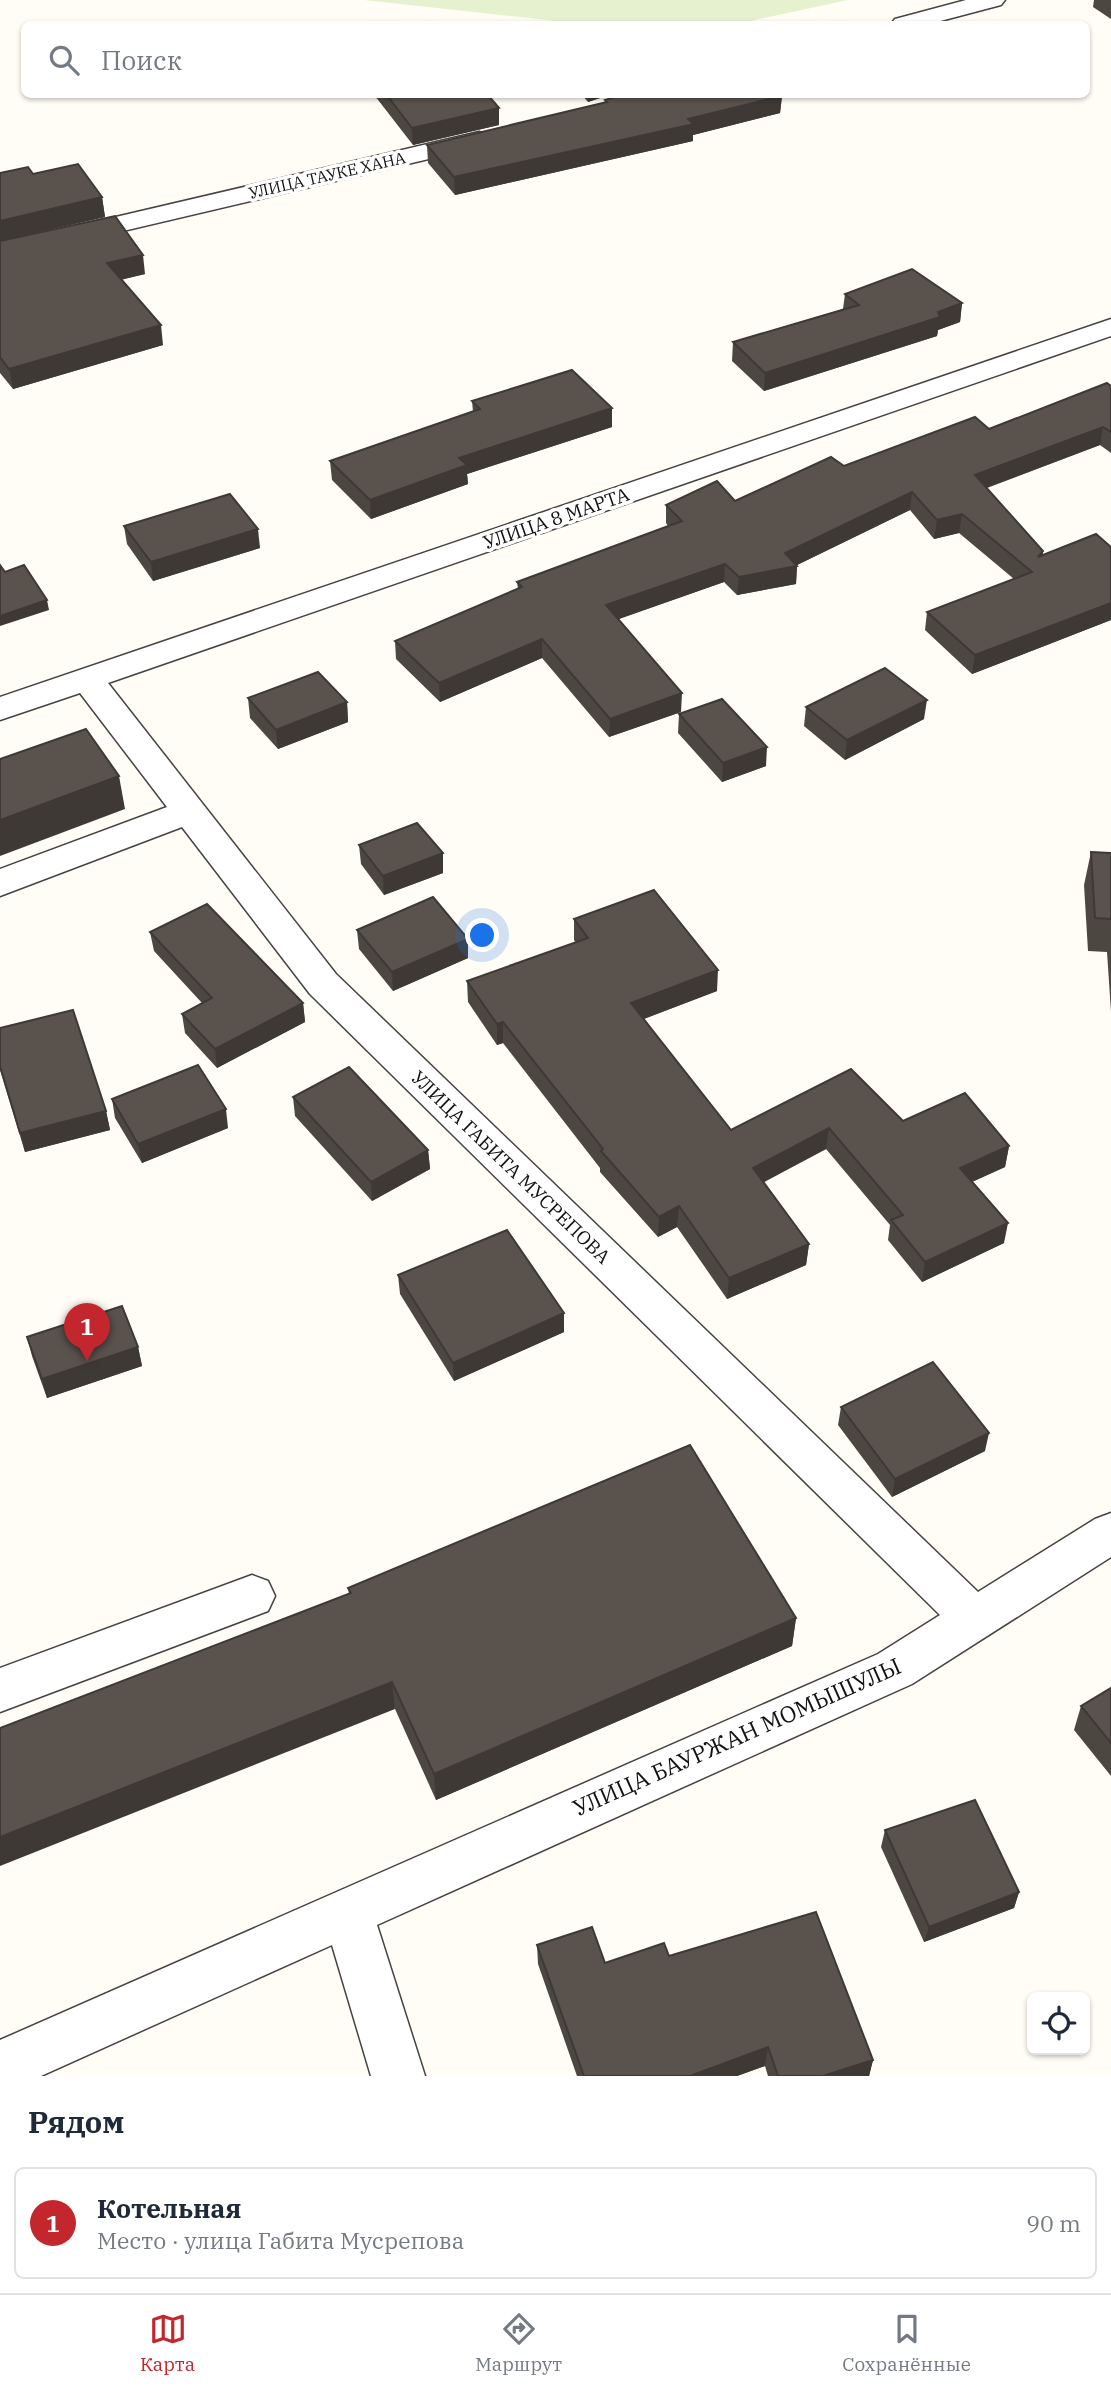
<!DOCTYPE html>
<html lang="ru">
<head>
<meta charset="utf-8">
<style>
	body { margin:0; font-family:"IBM Plex Serif",serif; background:#f6f6f7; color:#1f2937 }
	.controls { position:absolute; right:21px; bottom:21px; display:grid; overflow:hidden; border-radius:10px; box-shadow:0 2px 5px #0004 }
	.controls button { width:63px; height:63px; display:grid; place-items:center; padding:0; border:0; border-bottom:2px solid #e0e1e3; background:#fff; color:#1f2937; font:35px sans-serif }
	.you { position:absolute; left:483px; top:936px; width:24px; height:24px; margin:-18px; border:5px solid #fff; border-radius:50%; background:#1a73e8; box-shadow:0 0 0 10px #1a73e833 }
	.badge { display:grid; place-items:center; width:46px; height:46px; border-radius:50%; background:#c4262e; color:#fff; font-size:23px; font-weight:700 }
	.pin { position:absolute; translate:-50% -58px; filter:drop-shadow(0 2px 4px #0008) }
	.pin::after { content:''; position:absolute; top:37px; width:24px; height:21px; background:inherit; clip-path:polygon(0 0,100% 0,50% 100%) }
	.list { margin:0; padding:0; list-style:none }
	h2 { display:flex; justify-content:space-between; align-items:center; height:91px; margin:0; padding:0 28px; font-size:30px }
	h2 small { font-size:23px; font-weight:400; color:#747a83 }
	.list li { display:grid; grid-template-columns:46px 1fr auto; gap:21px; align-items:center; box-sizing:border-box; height:112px; margin:0 14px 14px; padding:0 14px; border:2px solid #e0e1e3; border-radius:10px }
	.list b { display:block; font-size:26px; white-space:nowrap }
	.list p { margin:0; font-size:23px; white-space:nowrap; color:#747a83 }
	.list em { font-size:23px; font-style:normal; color:#747a83 }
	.icon { flex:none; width:38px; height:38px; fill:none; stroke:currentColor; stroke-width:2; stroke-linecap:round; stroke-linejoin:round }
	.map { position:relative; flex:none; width:1111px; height:2076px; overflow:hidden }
	.search { position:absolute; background:#fff; box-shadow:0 2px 5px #0004; left:21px; right:21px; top:21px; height:77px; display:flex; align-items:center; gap:18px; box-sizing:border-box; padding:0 24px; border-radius:10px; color:#747a83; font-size:26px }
	.sheet { height:217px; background:#fff }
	nav { display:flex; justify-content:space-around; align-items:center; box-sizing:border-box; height:98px; border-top:2px solid #e0e1e3; background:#fff; font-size:19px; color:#747a83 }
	nav a { display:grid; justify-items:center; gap:4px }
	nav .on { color:#c4262e }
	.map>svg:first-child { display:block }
	.pitch { fill:#e6f2cf }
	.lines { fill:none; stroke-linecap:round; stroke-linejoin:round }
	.minor-casing { stroke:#444; stroke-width:3 }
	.minor { fill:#fff; fill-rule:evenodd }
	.wall { fill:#4d4742 }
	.shaded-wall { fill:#3f3936 }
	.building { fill:#5a524d; stroke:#3f3936; stroke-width:2 }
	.labels { text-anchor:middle; stroke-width:7; stroke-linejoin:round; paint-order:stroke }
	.far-street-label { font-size:16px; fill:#111; stroke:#fff }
	.street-label { font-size:19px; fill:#111; stroke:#fff }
	.near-street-label { font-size:23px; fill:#111; stroke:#fff }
</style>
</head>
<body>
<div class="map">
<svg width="1111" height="2076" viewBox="0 0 1111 2076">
	<rect width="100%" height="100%" fill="#fffdf5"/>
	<polygon class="pitch" points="364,0 848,0 736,24 583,24"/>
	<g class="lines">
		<g class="minor-casing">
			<g id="minor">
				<polygon points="966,0 1005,0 1001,5 929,24 891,24 895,19"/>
				<polygon points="479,132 488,135 492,140 488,145 0,260 0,244"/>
				<polygon points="1111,319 1111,336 108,683 336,974 978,1592 1095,1519 1111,1513 1111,1557 912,1684 377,1925 425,2076 371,2076 332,1945 41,2076 0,2076 0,2040 878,1654 940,1615 310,994 182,827 0,896 0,869 167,807 80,693 0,720 0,697"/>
				<polygon points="252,1575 268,1581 275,1596 268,1611 0,1712 0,1668"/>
			</g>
		</g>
		<use href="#minor" class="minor"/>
	</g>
	<g class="wall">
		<polygon points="1094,0 1111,0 1111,19 1093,7"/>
		<polygon points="375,94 487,94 499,125 413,145 375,96"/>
		<polygon points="581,94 612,94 588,102"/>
		<polygon points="782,96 780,113 693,135 693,141 455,195 428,163 427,145 605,103 605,100"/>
		<polygon points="0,173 33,174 102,197 105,217 25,235 145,274 121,280 163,345 13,389 0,373"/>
		<polygon points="845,294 962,303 960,322 938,330 937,336 764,391 732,361 733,342 843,309"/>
		<polygon points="1111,386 1111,453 1100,445 987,488 1043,551 1043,555 1111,547 1111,620 972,674 925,630 927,612 1014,579 959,533 934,539 910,510 797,565 796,584 737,595 724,582 618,619 681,712 609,737 542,658 440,702 396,659 395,641 518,589 517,582 668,526 666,523 666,505 735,501 844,466 989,429"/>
		<polygon points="472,401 612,408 612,427 467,474 468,484 371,519 332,480 330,461 473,412"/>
		<polygon points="124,526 260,548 153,581 127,544"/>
		<polygon points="248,698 347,702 348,722 278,749 250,718"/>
		<polygon points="806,707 924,719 845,760 804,726"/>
		<polygon points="679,714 766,766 722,782 678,733"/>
		<polygon points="359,845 443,853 443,873 384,895 361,864"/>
		<polygon points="1091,852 1111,853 1111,1012 1107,952 1088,951 1084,885"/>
		<polygon points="574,919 717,991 644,1019 731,1130 903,1121 1009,1146 1005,1167 972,1182 1004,1243 922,1282 888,1240 890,1225 826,1149 763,1182 809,1244 806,1265 727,1299 677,1227 658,1237 600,1172 600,1168 503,1043 497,1045 468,1002 467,981 576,943 574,940"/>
		<polygon points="357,930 468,939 468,958 393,991 359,949"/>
		<polygon points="150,932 303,1003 305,1022 217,1068 185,1033 182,1014 202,1003 154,951"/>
		<polygon points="0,1028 106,1111 110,1130 25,1152 0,1070"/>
		<polygon points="293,1097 428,1150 430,1169 372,1201 295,1116"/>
		<polygon points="112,1099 228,1128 142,1163 115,1118"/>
		<polygon points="398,1275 564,1332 454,1381 400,1294"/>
		<polygon points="27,1337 138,1347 142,1366 47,1398 32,1356"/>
		<polygon points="841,1407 985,1451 892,1497 838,1425"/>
		<polygon points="348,1588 796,1618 792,1646 436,1800 395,1709 349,1594"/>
		<polygon points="1111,1688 1111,1776 1074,1730 1081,1706"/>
		<polygon points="885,1830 1019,1892 1014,1908 924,1942 881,1847"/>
		<polygon points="537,1945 605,1963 669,1956 873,2060 869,2076 768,2076 765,2066 737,2076 577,2076 538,1964"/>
	</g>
	<g class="shaded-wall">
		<polygon points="588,94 612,94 588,102"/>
		<polygon points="782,96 780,113 693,135 693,141 455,195 454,177"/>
		<polygon points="499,108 499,125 413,145 412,128"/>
		<polygon points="102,197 105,217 0,241 0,221"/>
		<polygon points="143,255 145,274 109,282 107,263"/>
		<polygon points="962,303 960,322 938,330 937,336 764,391 765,373"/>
		<polygon points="161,325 163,345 13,389 9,369"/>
		<polygon points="612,408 612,427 467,474 468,484 371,519 370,500 459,458"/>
		<polygon points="1103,427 1100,445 972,493 975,475"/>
		<polygon points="912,492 910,510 793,567 797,566 796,584 737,595 739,577 785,553"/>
		<polygon points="962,514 959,533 934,539 937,520"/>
		<polygon points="258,529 260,548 153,581 151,562"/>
		<polygon points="725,564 724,582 605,624 606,605"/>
		<polygon points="47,600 49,610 0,626 0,616"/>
		<polygon points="1111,603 1111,620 972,674 975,655"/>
		<polygon points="542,639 542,658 440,702 439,683"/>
		<polygon points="682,693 681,712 609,737 610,719"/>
		<polygon points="927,700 924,719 845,760 847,740"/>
		<polygon points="347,702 348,722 278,749 276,730"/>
		<polygon points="767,747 766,766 722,782 723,763"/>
		<polygon points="119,776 125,809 0,856 0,820"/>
		<polygon points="443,853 443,873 384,895 383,876"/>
		<polygon points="468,939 468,958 393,991 392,972"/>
		<polygon points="718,970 717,991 630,1024 631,1003"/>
		<polygon points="303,1003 305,1022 217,1068 215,1049"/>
		<polygon points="503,1022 503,1043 497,1045 497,1024"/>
		<polygon points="226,1109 228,1128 142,1163 138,1144"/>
		<polygon points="106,1111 110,1130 25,1152 20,1133"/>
		<polygon points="829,1128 826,1149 751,1189 753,1168"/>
		<polygon points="1009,1146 1005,1167 956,1189 960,1168"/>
		<polygon points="428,1150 430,1169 372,1201 371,1182"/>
		<polygon points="679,1206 677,1227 658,1237 659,1217"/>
		<polygon points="1008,1223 1004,1243 922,1282 925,1262"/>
		<polygon points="809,1244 806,1265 727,1299 729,1278"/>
		<polygon points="564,1313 564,1332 454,1381 453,1363"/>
		<polygon points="138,1347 142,1366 47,1398 42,1379"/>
		<polygon points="989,1433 985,1451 892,1497 895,1479"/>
		<polygon points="796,1618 792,1646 436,1800 434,1774"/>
		<polygon points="392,1682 395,1709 0,1866 0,1837"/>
		<polygon points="1019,1892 1014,1908 924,1942 929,1927"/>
		<polygon points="768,2047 765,2066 737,2076 690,2076"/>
		<polygon points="873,2060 869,2076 823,2076"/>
	</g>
	<g class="building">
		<polygon points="386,94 487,94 499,108 412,128"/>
		<polygon points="626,94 780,94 782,96 688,119 694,124 454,177 427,145 607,102 605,100"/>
		<polygon points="78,164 102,197 0,221 0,173 28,167 33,174"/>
		<polygon points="115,216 143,255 107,263 161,325 9,369 0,357 0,241"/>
		<polygon points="912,269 962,303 938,312 940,317 765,373 733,342 859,305 845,294"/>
		<polygon points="572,370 612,408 459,458 467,465 370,500 330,461 480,409 472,401"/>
		<polygon points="1107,383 1111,386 1111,432 1103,427 975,475 1043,551 1038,557 1096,534 1111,547 1111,603 975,655 927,612 1032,572 962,514 937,520 912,492 785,553 797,566 739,577 725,564 606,605 682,693 610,719 542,639 439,683 395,641 522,587 517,582 682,521 666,505 717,481 735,501 831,457 844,466 975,417 989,429"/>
		<polygon points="230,494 258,529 151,562 124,526"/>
		<polygon points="0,565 5,572 24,565 47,600 0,616"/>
		<polygon points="885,668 927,700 847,740 806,707"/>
		<polygon points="318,672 347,702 276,730 248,698"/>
		<polygon points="722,699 767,747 723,763 679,714"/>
		<polygon points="86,729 119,776 0,820 0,759"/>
		<polygon points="417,823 443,853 383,876 359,845"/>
		<polygon points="1091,852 1111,853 1111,919 1095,918"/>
		<polygon points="654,890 718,970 631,1003 731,1130 851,1069 903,1121 965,1093 1009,1146 960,1168 1008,1223 925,1262 891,1220 903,1215 829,1128 753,1168 809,1244 729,1278 679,1206 659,1217 601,1151 603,1149 503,1022 497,1024 467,981 588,938 574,919"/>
		<polygon points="433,897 468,939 392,972 357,930"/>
		<polygon points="207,904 303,1003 215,1049 182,1014 212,998 150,932"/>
		<polygon points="73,1010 106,1111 20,1133 0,1066 0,1028"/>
		<polygon points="198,1065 226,1109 138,1144 112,1099"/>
		<polygon points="349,1067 428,1150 371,1182 293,1097"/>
		<polygon points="507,1230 564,1313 453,1363 398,1275"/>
		<polygon points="122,1306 138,1347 42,1379 27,1337"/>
		<polygon points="933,1362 989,1433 895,1479 841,1407"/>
		<polygon points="690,1445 796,1618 434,1774 392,1682 0,1837 0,1728 351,1593 348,1588"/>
		<polygon points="1111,1688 1111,1743 1081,1706"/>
		<polygon points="975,1800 1019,1892 929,1927 885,1830"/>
		<polygon points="816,1912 873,2060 823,2076 778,2076 768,2047 690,2076 584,2076 537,1945 592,1927 605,1963 664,1943 669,1956"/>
	</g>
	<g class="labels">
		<g class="far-street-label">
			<text transform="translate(327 175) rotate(-13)" y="6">УЛИЦА ТАУКЕ ХАНА</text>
		</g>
		<g class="street-label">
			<text transform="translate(556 518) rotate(-19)" y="7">УЛИЦА 8 МАРТА</text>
			<text transform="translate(511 1167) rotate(44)" y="7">УЛИЦА ГАБИТА МУСРЕПОВА</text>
		</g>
		<g class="near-street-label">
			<text transform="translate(737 1737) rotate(-24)" y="8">УЛИЦА БАУРЖАН МОМЫШУЛЫ</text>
		</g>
	</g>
</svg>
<div class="controls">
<button><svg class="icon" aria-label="locate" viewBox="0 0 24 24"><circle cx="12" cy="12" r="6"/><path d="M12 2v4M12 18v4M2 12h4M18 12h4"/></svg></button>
</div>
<div class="you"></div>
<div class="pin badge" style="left:87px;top:1361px">1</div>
<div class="search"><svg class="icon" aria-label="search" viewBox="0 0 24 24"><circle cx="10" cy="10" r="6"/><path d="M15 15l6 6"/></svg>Поиск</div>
</div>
<section class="sheet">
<h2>Рядом<small></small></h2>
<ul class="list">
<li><span class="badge">1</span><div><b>Котельная</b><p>Место · улица Габита Мусрепова</p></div><em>90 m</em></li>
</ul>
</section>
<nav>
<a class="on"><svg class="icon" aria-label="map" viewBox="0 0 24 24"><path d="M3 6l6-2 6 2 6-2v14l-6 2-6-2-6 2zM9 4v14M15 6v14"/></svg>Карта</a>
<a><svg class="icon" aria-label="directions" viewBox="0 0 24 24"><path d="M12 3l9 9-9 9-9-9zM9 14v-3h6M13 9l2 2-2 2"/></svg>Маршрут</a>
<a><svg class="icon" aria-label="saved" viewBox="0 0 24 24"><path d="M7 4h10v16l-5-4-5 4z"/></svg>Сохранённые</a>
</nav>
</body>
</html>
